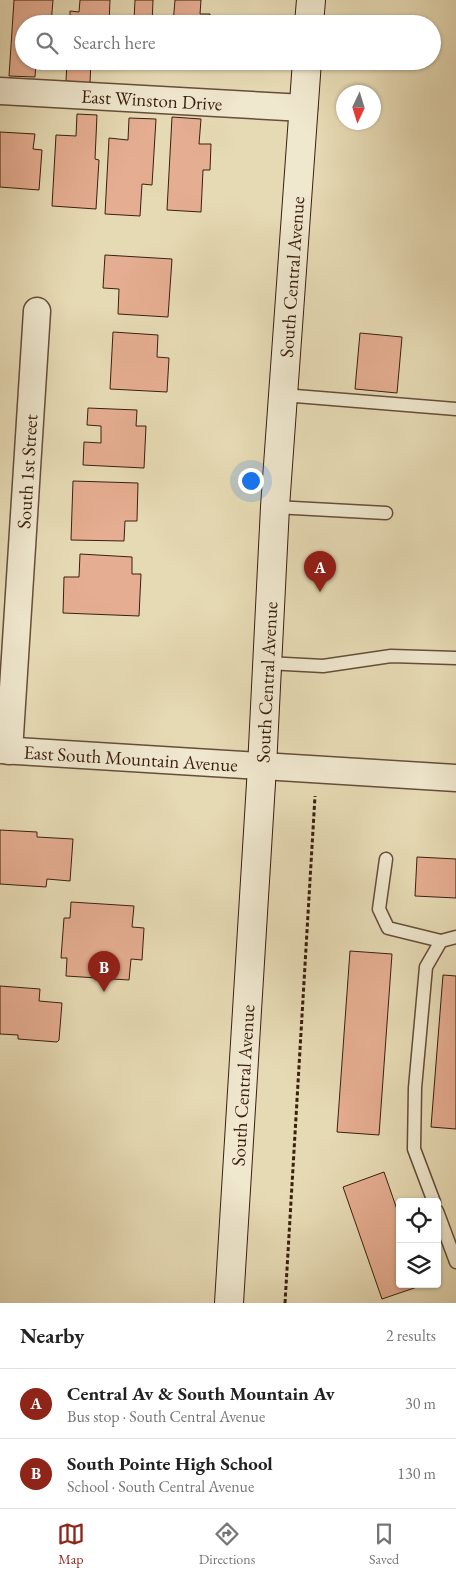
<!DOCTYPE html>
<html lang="en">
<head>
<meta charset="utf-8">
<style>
	body { margin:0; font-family:"EB Garamond",serif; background:#f6f6f6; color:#222 }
	.controls { position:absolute; right:15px; bottom:15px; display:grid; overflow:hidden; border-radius:5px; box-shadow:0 1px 4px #0004 }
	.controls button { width:45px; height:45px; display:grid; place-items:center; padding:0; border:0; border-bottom:1px solid #e0e0e0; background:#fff; color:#222; font:25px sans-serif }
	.compass { position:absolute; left:336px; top:85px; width:45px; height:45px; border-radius:50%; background:#fff; box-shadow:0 1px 4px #0004; rotate:184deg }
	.you { position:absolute; left:250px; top:480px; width:18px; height:18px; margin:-12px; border:4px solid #fff; border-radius:50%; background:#1a73e8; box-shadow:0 0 0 8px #1a73e833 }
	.badge { display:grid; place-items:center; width:32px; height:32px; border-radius:50%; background:#8f2418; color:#fff; font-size:16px; font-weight:700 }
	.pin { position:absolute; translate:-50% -41px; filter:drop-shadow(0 1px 2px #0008) }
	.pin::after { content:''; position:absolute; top:26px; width:18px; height:15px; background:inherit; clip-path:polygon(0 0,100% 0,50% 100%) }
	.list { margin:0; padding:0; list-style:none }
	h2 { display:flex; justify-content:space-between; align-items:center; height:65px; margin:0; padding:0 20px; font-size:21px }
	h2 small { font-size:16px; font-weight:400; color:#767676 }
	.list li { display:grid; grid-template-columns:32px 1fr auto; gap:15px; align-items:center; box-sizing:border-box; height:70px; padding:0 20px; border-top:1px solid #e0e0e0 }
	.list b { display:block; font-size:19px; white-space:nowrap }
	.list p { margin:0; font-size:16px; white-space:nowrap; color:#767676 }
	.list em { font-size:16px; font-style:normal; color:#767676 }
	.icon { flex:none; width:28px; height:28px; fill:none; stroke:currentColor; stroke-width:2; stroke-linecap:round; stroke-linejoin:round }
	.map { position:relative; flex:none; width:456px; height:1303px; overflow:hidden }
	.search { position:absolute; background:#fff; box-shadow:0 1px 4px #0004; left:15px; right:15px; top:15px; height:55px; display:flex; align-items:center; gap:12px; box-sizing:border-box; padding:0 18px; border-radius:28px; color:#767676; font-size:19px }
	.sheet { height:205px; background:#fff }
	nav { display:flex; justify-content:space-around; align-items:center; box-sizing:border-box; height:70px; border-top:1px solid #e0e0e0; background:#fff; font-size:14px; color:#767676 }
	nav a { display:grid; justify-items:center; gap:2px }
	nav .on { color:#8f2418 }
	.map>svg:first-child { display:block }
	.building { fill:#e5ad91; stroke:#3b1f10 }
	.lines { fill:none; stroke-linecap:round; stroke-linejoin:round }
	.lane-casing { stroke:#664e39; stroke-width:15 }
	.street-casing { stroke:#664e39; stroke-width:29 }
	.secondary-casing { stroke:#3b1f10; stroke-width:30 }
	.path { stroke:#3b1f10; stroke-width:3; stroke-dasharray:4 2.5; stroke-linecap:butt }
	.lane { stroke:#efe7ce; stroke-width:12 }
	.street { stroke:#efe7ce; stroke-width:26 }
	.secondary { stroke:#efe7ce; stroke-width:28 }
	.labels { text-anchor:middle; stroke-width:4.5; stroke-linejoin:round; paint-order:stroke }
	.street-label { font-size:19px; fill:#3b1f10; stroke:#efe7ce }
</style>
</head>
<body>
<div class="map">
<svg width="456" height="1303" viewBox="0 0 456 1303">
	<rect width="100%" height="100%" fill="#e6dab4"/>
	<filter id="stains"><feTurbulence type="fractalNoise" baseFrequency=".004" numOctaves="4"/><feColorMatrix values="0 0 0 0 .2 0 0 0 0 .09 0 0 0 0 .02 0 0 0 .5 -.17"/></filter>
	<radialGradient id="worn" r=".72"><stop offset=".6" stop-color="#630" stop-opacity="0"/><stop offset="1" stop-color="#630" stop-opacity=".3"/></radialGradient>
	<g class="building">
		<polygon points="14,0 53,0 51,24 24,24 24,61 36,61 35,77 9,76"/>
		<polygon points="80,0 110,0 109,24 70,24 70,11 79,12"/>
		<polygon points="135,0 153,0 152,24 131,24 131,19 134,20"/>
		<polygon points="175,0 201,0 200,14 210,14 209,24 173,24"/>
		<polygon points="67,61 91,61 90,83 66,81"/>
		<polygon points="170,61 196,61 195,64"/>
		<polygon points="77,114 97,115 95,159 99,160 96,209 52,206 56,135 76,136"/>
		<polygon points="172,117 201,119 199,144 211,144 210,170 203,170 201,212 167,210"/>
		<polygon points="129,118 156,119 152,185 142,184 140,216 105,214 109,138 128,140"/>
		<polygon points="0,132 35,134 33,149 42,150 39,190 0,187"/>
		<polygon points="105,255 172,259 168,317 118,314 119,289 103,288"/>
		<polygon points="113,332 158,335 157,357 169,358 167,392 110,389"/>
		<polygon points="360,333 402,337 397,393 355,389"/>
		<polygon points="88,408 137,410 136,426 146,426 144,468 83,465 84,442 101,443 101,426 87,425"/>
		<polygon points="73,481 138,483 137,521 125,521 124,541 71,540"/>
		<polygon points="80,554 132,557 132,574 141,574 139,616 63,613 64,577 79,577"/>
		<polygon points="0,830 37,832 37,837 73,839 70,881 47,879 46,887 0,884"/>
		<polygon points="417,857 456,859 456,898 415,896"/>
		<polygon points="71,902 134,906 132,927 144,928 142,960 131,959 129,980 66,976 67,958 61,958 64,918 70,918"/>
		<polygon points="350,951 392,954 379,1135 337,1132"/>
		<polygon points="443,975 456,976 456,1129 431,1127"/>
		<polygon points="0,986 40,989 39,1001 62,1003 59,1040 57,1042 18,1039 18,1035 0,1034"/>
		<polygon points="384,1172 400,1218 400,1284 423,1285 382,1299 343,1187"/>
	</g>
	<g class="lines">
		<g class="lane-casing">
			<g id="lane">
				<polyline points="283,395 456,409"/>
				<polyline points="275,507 386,513"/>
				<polyline points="267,663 323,666 391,656 456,658"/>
				<polyline points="386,859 379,909 388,928 441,941"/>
				<polyline points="434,1202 414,1149 415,1088 426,967 441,941 456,937"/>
				<polyline points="437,1211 456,1262"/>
			</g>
		</g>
		<g class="street-casing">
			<g id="street">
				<path id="s1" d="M0,91l304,17"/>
				<path id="s2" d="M0,750l456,28"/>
				<path id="s3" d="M9,751l28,-440"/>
			</g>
		</g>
		<g class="secondary-casing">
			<g id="secondary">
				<polyline points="309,24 311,0"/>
				<path id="s4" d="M229,1303l33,-536 13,-260 32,-446"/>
			</g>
		</g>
		<polyline class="path" points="285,1303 315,796"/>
		<use href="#lane" class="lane"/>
		<use href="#street" class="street"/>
		<use href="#secondary" class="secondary"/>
	</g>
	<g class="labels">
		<g class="street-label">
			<text dy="7" stroke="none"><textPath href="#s1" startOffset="152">East Winston Drive</textPath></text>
			<text dy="7" stroke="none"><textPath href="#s4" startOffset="1028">South Central Avenue</textPath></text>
			<text dy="7" stroke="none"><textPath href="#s3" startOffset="280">South 1st Street</textPath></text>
			<text dy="7" stroke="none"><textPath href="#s4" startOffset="622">South Central Avenue</textPath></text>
			<text dy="7" stroke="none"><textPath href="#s2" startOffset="131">East South Mountain Avenue</textPath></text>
			<text dy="7" stroke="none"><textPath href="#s4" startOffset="218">South Central Avenue</textPath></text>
		</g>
	</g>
	<rect width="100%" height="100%" filter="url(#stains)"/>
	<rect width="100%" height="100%" fill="url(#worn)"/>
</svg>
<div class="controls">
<button><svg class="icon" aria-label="locate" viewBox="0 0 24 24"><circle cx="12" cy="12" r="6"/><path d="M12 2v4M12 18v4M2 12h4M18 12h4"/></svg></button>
<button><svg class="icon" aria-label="layers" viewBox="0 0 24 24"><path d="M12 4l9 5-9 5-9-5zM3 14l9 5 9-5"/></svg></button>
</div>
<svg class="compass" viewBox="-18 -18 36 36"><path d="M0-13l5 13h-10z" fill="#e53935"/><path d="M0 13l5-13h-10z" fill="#767676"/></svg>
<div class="you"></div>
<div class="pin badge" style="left:320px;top:592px">A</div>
<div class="pin badge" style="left:104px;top:992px">B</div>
<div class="search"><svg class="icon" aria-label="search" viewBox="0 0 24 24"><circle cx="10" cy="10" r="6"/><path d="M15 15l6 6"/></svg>Search here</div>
</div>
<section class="sheet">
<h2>Nearby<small>2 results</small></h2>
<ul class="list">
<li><span class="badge">A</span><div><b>Central Av &amp; South Mountain Av</b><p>Bus stop · South Central Avenue</p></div><em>30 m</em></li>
<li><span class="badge">B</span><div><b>South Pointe High School</b><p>School · South Central Avenue</p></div><em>130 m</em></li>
</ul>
</section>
<nav>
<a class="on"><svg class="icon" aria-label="map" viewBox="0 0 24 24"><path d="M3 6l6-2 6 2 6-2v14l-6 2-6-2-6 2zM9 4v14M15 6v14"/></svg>Map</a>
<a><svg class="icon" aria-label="directions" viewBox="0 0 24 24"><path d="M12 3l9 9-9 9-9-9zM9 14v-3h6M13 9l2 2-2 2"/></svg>Directions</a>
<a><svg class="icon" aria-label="saved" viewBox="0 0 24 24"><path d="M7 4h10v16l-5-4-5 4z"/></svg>Saved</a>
</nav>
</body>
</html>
